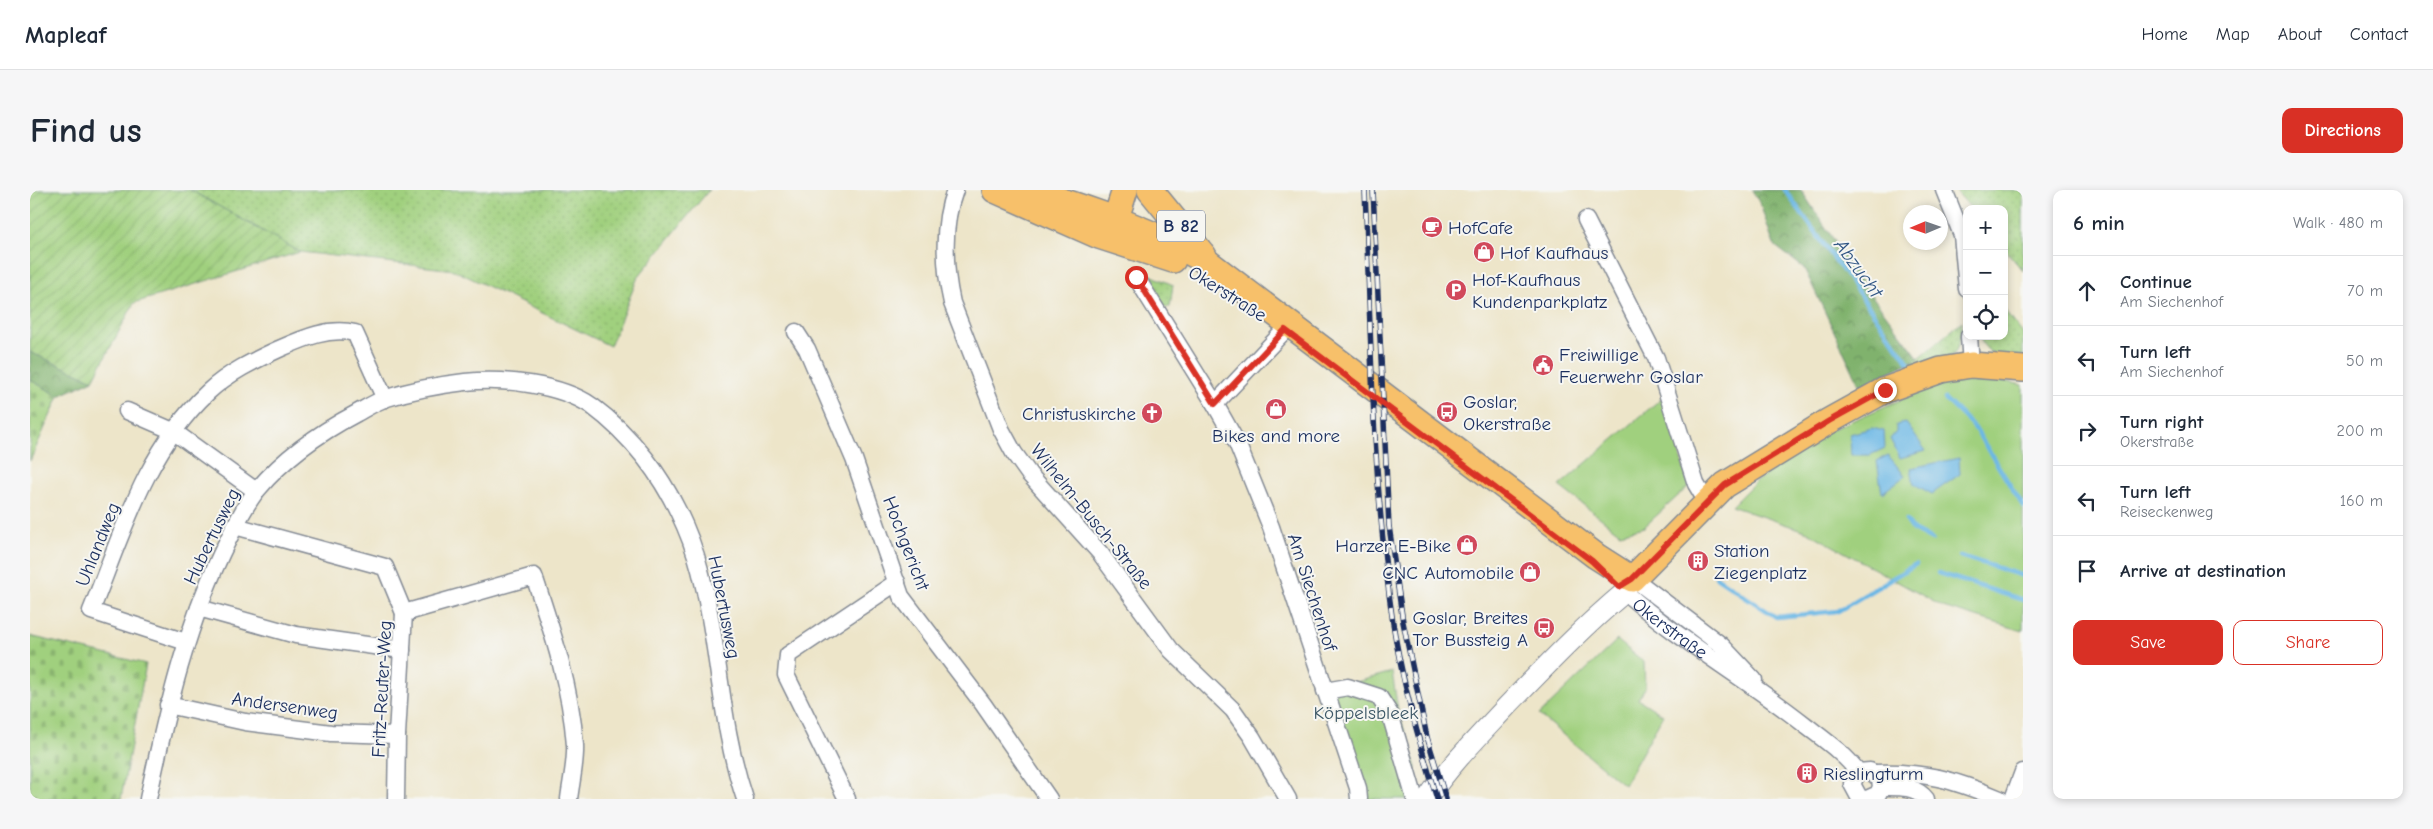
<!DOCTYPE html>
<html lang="en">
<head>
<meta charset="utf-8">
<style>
	body { margin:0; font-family:"Comic Neue",sans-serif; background:#f6f6f7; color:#1f2937 }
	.controls { position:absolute; right:15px; top:15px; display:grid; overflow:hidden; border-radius:10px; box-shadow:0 2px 8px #0003 }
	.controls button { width:45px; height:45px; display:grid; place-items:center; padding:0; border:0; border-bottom:1px solid #e0e1e3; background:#fff; color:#1f2937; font:25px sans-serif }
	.compass { position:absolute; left:1873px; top:15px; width:45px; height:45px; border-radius:50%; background:#fff; box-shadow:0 2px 8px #0003; rotate:268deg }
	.stop { position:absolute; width:15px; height:15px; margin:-11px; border:4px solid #d93025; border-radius:50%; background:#fff }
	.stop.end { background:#d93025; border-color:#fff; box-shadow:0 1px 5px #0008 }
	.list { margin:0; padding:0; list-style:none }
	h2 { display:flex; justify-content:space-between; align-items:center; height:65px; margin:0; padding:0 20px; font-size:21px }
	h2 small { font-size:16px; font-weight:400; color:#747a83 }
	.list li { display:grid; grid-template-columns:32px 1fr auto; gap:15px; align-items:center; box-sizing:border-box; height:70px; padding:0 20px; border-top:1px solid #e0e1e3 }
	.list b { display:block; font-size:19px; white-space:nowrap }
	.list p { margin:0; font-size:16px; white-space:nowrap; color:#747a83 }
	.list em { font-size:16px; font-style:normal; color:#747a83 }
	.actions { display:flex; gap:10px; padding:15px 20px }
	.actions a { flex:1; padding:11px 0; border:1px solid #d93025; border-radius:10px; text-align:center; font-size:18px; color:#d93025 }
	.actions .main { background:#d93025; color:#fff }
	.icon { flex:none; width:28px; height:28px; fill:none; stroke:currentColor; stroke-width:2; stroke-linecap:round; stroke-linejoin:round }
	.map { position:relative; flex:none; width:1993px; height:609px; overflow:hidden; border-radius:10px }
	header { display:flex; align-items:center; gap:30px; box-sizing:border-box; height:70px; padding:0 25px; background:#fff; border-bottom:1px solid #e0e1e3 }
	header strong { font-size:24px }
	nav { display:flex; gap:28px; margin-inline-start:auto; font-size:18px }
	.intro { display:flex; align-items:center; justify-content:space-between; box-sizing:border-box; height:120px; padding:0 30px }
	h1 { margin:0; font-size:35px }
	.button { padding:12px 22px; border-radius:10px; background:#d93025; color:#fff; font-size:18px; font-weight:700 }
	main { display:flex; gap:30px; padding:0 30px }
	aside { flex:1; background:#fff; border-radius:10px; box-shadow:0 2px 8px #0003 }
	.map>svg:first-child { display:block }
	.grass { fill:url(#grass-dots); stroke:#5e806e }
	.forest { fill:url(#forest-crowns); stroke:#4e7066 }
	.cemetery { fill:url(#cemetery-stones); stroke:#5e806e }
	.park { fill:#a0d07e; stroke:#5e806e }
	.garden { fill:url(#garden-furrows); stroke:#5e806e }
	.water { fill:#6bb7e5; stroke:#4373a2 }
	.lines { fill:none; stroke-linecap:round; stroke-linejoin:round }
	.stream { stroke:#6bb7e5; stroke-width:4.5 }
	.minor-casing { stroke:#848a94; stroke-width:19 }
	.tertiary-casing { stroke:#848a94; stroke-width:22 }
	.primary-casing { stroke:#848a94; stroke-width:28 }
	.minor { stroke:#fff; stroke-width:16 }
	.tertiary { stroke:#fff; stroke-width:20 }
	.primary { stroke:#f7c06b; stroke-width:25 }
	.rail-casing { stroke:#1b2f5e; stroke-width:5.5 }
	.rail { stroke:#f6f6f2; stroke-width:4; stroke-dasharray:11; stroke-linecap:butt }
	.route { stroke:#d93025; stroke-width:6 }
	.labels { text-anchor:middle; stroke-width:4; stroke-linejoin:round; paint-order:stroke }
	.shield { fill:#f6f6f2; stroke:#5d6b8a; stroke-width:1 }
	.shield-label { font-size:18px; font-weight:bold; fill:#1b2f5e }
	.poi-label { font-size:19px; fill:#1b2f5e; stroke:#f6f6f2; text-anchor:start }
	.street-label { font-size:19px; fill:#1b2f5e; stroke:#f6f6f2 }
	.park-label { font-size:19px; fill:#3c5766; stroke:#f6f6f2 }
	.water-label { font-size:20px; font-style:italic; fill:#335886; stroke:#f6f6f2 }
</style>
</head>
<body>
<header>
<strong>Mapleaf</strong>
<nav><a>Home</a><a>Map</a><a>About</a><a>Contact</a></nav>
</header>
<div class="intro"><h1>Find us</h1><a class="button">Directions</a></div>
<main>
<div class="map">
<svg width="1993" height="609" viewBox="0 0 1993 609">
	<defs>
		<pattern id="grass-dots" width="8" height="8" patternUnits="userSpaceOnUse" patternTransform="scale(1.25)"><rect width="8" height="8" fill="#a0d07e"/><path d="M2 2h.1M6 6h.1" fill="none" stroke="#89b36f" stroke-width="1.8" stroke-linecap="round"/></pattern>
		<pattern id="forest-crowns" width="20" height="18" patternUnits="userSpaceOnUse" patternTransform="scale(1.25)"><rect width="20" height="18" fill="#80b26d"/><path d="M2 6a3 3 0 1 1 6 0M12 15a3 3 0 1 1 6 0" fill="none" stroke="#68915d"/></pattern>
		<pattern id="cemetery-stones" width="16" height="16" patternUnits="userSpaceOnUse" patternTransform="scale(1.25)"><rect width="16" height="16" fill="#a0d07e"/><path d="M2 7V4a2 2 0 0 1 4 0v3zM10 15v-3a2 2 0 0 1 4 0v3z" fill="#89b36f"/></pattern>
		<pattern id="garden-furrows" width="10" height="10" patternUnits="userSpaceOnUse" patternTransform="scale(1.25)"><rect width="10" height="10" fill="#a0d07e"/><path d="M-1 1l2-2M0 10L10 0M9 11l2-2" fill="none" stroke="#89b36f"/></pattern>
	</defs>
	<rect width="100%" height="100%" fill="#f6f6f2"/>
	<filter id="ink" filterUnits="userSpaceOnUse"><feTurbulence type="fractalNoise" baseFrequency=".02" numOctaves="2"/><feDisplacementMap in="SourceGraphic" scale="10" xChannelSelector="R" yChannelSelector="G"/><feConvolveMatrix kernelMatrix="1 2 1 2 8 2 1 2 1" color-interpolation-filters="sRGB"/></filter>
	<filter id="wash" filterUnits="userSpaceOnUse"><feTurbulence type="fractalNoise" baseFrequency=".0096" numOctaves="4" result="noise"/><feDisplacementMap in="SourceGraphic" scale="20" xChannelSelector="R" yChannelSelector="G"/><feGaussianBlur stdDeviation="1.12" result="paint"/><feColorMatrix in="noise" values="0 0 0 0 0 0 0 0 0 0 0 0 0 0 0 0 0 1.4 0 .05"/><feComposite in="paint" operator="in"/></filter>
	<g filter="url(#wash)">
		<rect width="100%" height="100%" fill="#ede5c9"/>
		<g class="grass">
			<polygon points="160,0 679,0 608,87 580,156 424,80 270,62"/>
			<polygon points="1925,0 1993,0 1993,81 1974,58 1974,19 1942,19"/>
			<polygon points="1105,78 1143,95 1140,117 1131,117"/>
			<path d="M1974,119l19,25v28c-20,-4 -36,-5 -44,-26h25z"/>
			<path d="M1932,131c-1,40 -13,37 -47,47l-9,-4 13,-6z"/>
		</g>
		<g class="forest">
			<polygon points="1722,0 1771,0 1833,94 1889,168 1830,196 1774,78 1744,55 1730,14"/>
			<polygon points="0,162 63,190 29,206 0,190"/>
		</g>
		<g class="cemetery">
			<polygon points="0,190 29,206 0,271"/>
			<polygon points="0,446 116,474 91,609 0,609"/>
		</g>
		<g class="park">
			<polygon points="1962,189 1993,195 1993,441 1913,417 1778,342 1701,316 1725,292 1796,242 1909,193 1932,190"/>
			<polygon points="1633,207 1659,296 1614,337 1590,343 1529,296"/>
			<polygon points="1587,450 1614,472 1615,498 1608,509 1633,525 1594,595 1509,525"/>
			<polygon points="1362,482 1368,520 1386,577 1381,609 1329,609 1295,501"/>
		</g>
		<polygon class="garden" points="0,0 160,0 270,62 104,113 63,190 0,162"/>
		<g class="water">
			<polygon points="1876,233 1896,261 1870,268 1860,249 1866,242 1866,235"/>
			<polygon points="1842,238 1854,241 1855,258 1840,265 1821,265 1820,244"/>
			<polygon points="1858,265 1875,286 1852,303 1847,271"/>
			<polygon points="1929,268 1930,284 1902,304 1884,294 1881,278"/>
		</g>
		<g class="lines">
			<g class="stream">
				<polyline points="1755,0 1879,173"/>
				<polyline points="1915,209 1944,237 1993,316"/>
				<polyline points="1876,330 1883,340 1902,350"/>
				<polyline points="1930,366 1993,386"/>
				<polyline points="1908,383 1993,410"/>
				<polyline points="1686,387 1746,427 1808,421 1886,374"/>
			</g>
		</g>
	</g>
	<g filter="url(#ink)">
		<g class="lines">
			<g class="minor-casing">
				<g id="minor">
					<path d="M925,0c-13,34 -11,78 -3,113l49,126 13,24 15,21 71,79 71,97 62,60 19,27 36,62"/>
					<polyline points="1914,0 1932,45 1937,99"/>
					<polyline points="1556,30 1626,168 1666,294 1678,314"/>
					<polyline points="1106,87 1185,214 1207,253 1241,337 1328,598 1329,609"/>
					<polyline points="766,142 777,159 824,269 871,406 953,514 1019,609"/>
					<polyline points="1939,146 1941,175"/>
					<polyline points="1185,214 1255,140"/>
					<polyline points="97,221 143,241 226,301"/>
					<polyline points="205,336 355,377 374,423"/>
					<polyline points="1608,392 1691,455 1724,490"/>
					<path id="s1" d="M1595,402c56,50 121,86 179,132 19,15 40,29 54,48"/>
					<polyline points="169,418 266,445 372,460"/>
					<path d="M156,452l-95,-31c31,-77 55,-161 117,-219 20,-19 47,-32 71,-43 25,-11 49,-22 76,-16l30,66"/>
					<polyline points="1295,501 1318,497 1349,507 1360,524 1385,609"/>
					<polyline points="138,515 215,532 301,543 367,545"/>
					<path d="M1845,583c50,-2 79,7 125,26"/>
					<path d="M1851,597c15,0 35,-2 45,12"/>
					<path d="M118,609c19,-90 39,-178 81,-261 8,-16 17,-35 29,-49 27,-32 61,-56 99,-76 9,-5 20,-12 30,-15 25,-8 52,-13 78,-16 38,-4 95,2 127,24 19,14 38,33 53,52 25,32 45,73 55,112 20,76 19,152 45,229"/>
					<path d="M366,609l1,-64 7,-122 130,-37c18,54 37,112 41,169 1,17 -4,37 -6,54"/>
					<polyline points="817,609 756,485 758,465 867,392"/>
					<polyline points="1835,609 1829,607 1822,594 1828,582 1840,581 1850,589 1851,597 1848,604 1837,609"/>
					<polyline points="1983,609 1993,582"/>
				</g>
			</g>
			<g class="tertiary-casing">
				<path id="tertiary" d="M1397,609c23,-34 52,-63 80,-93 38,-39 76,-79 118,-114"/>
			</g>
			<g class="primary-casing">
				<g id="primary">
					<polyline points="965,0 1069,46 1143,70"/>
					<path d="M999,0c61,20 126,40 181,74l386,292 36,23 93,-94 104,-64 56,-31 56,-20 30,-5 52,4"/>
					<polyline points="1120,0 1174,66"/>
					<polyline points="1080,47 1095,0"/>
				</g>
			</g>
			<use href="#minor" class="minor"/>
			<use href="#tertiary" class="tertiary"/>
			<use href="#primary" class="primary"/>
			<g class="rail-casing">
				<g id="rail">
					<path d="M1335,0c6,144 7,290 28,433 9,60 26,119 44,176"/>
					<polyline points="1343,0 1359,336 1373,432 1397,547 1416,609"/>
				</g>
			</g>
			<use href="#rail" class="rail"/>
		</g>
	</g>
	<g class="lines" filter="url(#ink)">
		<polyline class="route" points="1106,87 1185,214 1255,140 1562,371 1589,397 1602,389 1695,295 1799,231 1855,200"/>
	</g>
	<defs>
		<g id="cafe-disc" transform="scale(1.125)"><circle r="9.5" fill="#d1495b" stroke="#f6f6f2"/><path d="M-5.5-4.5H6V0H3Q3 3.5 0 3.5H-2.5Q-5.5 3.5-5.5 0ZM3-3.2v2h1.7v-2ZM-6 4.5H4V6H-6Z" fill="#fff"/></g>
		<g id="shop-disc" transform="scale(1.125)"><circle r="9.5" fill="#d1495b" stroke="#f6f6f2"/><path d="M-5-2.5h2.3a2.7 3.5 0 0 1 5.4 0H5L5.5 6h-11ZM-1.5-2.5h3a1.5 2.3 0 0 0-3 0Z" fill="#fff"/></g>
		<g id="parking-disc" transform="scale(1.125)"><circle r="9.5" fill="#d1495b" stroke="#f6f6f2"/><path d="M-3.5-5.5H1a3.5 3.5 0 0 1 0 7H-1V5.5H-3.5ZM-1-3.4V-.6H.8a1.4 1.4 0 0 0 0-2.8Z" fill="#fff"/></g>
		<g id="civic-disc" transform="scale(1.125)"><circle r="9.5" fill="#d1495b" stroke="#f6f6f2"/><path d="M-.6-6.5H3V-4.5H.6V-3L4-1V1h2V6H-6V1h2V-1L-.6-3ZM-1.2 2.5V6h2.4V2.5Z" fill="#fff"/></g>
		<g id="bus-disc" transform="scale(1.125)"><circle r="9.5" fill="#d1495b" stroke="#f6f6f2"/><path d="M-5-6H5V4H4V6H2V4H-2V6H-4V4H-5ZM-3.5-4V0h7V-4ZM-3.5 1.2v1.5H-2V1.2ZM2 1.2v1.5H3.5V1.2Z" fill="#fff"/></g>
		<g id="church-disc" transform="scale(1.125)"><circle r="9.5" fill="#d1495b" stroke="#f6f6f2"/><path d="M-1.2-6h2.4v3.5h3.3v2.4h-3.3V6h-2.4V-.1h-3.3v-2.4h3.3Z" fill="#fff"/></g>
		<g id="building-disc" transform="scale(1.125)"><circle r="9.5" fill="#d1495b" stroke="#f6f6f2"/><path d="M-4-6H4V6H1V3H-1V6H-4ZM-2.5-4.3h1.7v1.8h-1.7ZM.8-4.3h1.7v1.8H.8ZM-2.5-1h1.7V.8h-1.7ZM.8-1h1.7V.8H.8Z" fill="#fff"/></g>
	</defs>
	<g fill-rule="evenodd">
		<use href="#cafe-disc" x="1402" y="37"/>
		<use href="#shop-disc" x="1454" y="62"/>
		<use href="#parking-disc" x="1426" y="100"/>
		<use href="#civic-disc" x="1513" y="175"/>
		<use href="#shop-disc" x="1246" y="219"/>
		<use href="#bus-disc" x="1417" y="222"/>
		<use href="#church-disc" x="1122" y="223"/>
		<use href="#shop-disc" x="1437" y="355"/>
		<use href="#building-disc" x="1668" y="371"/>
		<use href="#shop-disc" x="1500" y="382"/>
		<use href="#bus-disc" x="1514" y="438"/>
		<use href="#building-disc" x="1777" y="583"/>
	</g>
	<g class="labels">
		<rect class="shield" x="1127" y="20.5" width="48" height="31" rx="4"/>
		<g class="shield-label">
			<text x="1151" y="42">B 82</text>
		</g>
		<g class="poi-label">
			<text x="1418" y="44">HofCafe</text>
			<text x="1470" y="69">Hof Kaufhaus</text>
			<text x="1442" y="96">Hof-Kaufhaus<tspan x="1442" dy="22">Kundenparkplatz</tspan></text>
			<text x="1529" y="171">Freiwillige<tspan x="1529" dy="22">Feuerwehr Goslar</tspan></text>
			<text x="1433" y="218">Goslar,<tspan x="1433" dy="22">Okerstraße</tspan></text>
			<text x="1106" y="230" text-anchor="end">Christuskirche</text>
			<text x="1246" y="252" text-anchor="middle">Bikes and more</text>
			<text x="1421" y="362" text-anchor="end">Harzer E-Bike</text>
			<text x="1684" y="367">Station<tspan x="1684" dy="22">Ziegenplatz</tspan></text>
			<text x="1484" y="389" text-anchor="end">CNC Automobile</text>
			<text x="1498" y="434" text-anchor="end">Goslar, Breites<tspan x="1498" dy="22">Tor Bussteig A</tspan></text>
			<text x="1793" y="590">Rieslingturm</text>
		</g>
		<g class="street-label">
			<text transform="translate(1198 103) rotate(32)" y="7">Okerstraße</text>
			<text transform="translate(1062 326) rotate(51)" y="7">Wilhelm-Busch-Straße</text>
			<text transform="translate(181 346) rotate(-64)" y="7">Hubertusweg</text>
			<text transform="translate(877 353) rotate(69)" y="7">Hochgericht</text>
			<text transform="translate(67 354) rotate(-68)" y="7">Uhlandweg</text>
			<text transform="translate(1283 402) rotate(72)" y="7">Am Siechenhof</text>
			<text transform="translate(695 417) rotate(79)" y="7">Hubertusweg</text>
			<text dy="7" stroke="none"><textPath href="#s1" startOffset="58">Okerstraße</textPath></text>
			<text transform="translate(351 499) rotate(-87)" y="7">Fritz-Reuter-Weg</text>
			<text transform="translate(255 515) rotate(8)" y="7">Andersenweg</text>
		</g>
		<g class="park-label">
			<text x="1336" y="529">Köppelsbleek</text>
		</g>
		<g class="water-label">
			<text transform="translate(1829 78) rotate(54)" y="7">Abzucht</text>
		</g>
	</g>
</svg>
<div class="controls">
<button>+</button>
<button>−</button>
<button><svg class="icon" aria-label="locate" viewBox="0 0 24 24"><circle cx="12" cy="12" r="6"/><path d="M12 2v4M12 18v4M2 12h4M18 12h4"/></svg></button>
</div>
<svg class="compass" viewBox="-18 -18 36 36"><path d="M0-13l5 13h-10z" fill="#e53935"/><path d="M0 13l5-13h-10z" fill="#747a83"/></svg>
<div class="stop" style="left:1106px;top:87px"></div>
<div class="stop end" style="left:1855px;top:200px"></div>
</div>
<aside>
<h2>6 min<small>Walk · 480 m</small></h2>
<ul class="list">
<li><svg class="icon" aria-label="ahead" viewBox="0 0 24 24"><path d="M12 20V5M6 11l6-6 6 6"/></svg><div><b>Continue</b><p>Am Siechenhof</p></div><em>70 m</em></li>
<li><svg class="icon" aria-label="left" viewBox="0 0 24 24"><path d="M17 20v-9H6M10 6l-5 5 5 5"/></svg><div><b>Turn left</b><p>Am Siechenhof</p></div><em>50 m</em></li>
<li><svg class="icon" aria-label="right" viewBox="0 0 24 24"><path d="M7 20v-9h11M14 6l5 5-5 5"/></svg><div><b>Turn right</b><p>Okerstraße</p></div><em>200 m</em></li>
<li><svg class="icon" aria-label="left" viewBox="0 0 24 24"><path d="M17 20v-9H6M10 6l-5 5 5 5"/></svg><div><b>Turn left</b><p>Reiseckenweg</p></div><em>160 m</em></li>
<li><svg class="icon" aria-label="arrive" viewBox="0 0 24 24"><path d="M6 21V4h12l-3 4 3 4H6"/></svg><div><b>Arrive at destination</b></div></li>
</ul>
<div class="actions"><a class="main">Save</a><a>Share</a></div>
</aside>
</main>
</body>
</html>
